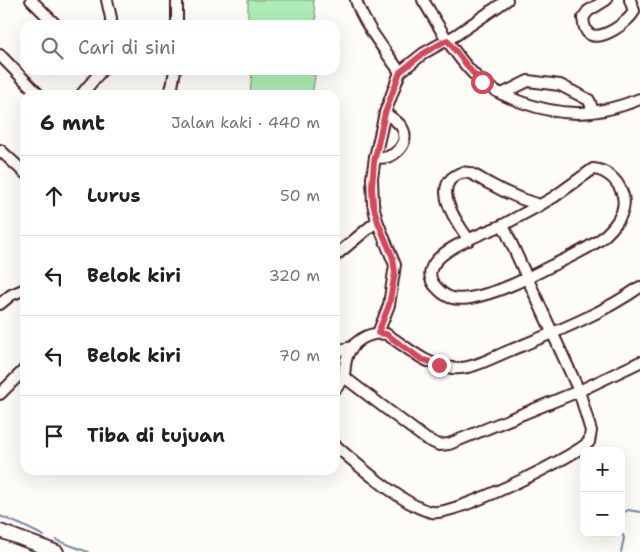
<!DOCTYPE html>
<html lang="id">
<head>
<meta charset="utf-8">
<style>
	body { margin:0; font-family:"Shantell Sans",sans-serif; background:#f6f6f6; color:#202124 }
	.controls { position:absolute; right:15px; bottom:15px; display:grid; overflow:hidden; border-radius:10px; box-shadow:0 5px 20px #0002 }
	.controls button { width:45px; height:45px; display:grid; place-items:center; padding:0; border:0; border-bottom:1px solid #e0e0e0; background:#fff; color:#202124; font:25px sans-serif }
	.stop { position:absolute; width:15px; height:15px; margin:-11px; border:4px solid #d1495b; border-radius:50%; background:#fff }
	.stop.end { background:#d1495b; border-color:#fff; box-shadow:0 1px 5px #0008 }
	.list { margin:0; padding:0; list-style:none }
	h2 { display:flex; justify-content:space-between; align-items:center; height:65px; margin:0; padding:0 20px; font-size:21px }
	h2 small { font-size:16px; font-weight:400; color:#757577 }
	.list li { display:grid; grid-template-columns:32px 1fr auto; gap:15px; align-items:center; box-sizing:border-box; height:80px; padding:0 20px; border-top:1px solid #e0e0e0 }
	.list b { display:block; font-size:19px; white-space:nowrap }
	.list em { font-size:16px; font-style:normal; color:#757577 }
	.icon { flex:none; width:28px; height:28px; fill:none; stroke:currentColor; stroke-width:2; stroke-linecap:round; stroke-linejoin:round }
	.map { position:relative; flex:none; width:640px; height:552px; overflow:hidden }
	.search { position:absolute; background:#fff; box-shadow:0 5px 20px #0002; left:20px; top:20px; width:320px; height:55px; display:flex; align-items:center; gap:12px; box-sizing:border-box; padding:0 18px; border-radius:15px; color:#757577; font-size:19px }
	.panel { position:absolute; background:#fff; box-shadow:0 5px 20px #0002; left:20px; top:90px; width:320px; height:385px; border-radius:15px }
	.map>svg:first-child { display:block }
	.green { fill:#acedb5; stroke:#7b8670 }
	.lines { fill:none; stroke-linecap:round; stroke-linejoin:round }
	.stream { stroke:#778aa5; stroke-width:2 }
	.minor-casing { stroke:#4a1f2b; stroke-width:14 }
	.major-casing { stroke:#4a1f2b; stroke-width:16 }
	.minor { stroke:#fdfcf7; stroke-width:10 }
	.major { stroke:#fdfcf7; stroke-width:12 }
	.route { stroke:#d1495b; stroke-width:6 }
</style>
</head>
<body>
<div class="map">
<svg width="640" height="552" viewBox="0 0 640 552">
	<rect width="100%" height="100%" fill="#fdfcf7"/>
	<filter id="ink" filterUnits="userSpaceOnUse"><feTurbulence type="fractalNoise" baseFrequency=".02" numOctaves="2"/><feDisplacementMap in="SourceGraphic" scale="10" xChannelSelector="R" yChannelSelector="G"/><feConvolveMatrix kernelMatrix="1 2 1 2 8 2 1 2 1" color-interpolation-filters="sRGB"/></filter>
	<g filter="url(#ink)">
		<g class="green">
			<polygon points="248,0 313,0 317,25 248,25"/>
			<polygon points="252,70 316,70 312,95 250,95"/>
		</g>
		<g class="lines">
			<g class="stream">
				<polyline points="621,514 628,510 640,512"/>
				<path d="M0,516c16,6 29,12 44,20"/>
				<polyline points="56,540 88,552"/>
				<polyline points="621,552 624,538 621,531"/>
			</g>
			<g class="minor-casing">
				<g id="minor">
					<polyline points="31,0 56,25"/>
					<polyline points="107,0 111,18 111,25"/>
					<polyline points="177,0 177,25"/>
					<path d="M356,0c6,22 31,53 44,72"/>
					<path d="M423,0c17,28 33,59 58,81 11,9 26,16 40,21 44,16 76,14 119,-3"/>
					<path d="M606,0l-18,11 -5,7c1,6 1,11 5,15 12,10 41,-11 46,-22l-4,-11"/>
					<polyline points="0,55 39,95"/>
					<polyline points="502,94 528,81 560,85 589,100 593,111"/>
					<polyline points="81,95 102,70"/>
					<polyline points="168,95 172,87 175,70"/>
					<polyline points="0,150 25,173"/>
					<path d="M375,157c17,5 38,-14 26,-31 -4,-5 -11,-9 -16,-13"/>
					<path d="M503,225c-19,8 -99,34 -64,65 9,9 18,10 31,8 28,-5 56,-19 81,-32 17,-8 35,-16 50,-27 14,-12 29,-30 20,-49 -5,-11 -15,-20 -28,-21l-39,28 -14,8"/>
					<polyline points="335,256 377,221"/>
					<polyline points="0,304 11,295 25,289"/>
					<polyline points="378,333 389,305 395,265 377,221 373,204 372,178 375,157 385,113 400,72 424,53 456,35 507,0"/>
					<polyline points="335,351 353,347"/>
					<polyline points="344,377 426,439 439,445 449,444 579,391 640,362"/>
					<path d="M335,389c12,-11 8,-15 11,-29 4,-18 23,-29 40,-26 23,14 38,31 67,34 19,2 40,-11 58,-18 44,-18 89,-35 129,-63"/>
					<polyline points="0,394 25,369"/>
					<path d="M335,445c20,18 72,63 97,67 22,4 138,-53 157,-70l2,-11 -12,-40 -76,-166 37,-20c-18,-5 -34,-12 -50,-21 -7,-3 -14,-9 -21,-11 -7,-2 -12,1 -17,5 -17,15 7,48 17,62"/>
				</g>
			</g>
			<g class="major-casing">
				<polyline id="major" points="0,531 57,552"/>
			</g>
			<use href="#minor" class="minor"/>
			<use href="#major" class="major"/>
		</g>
	</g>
	<g class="lines" filter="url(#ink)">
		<polyline class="route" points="439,365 421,359 386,334 378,333 389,305 395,273 393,258 378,222 373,204 372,187 374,162 385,113 400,72 424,53 447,40 472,72 482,82"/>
	</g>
</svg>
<div class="controls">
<button>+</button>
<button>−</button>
</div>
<div class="stop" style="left:482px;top:82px"></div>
<div class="stop end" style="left:439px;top:365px"></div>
<div class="search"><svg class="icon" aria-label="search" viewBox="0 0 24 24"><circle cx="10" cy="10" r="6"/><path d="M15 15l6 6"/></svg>Cari di sini</div>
<section class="panel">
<h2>6 mnt<small>Jalan kaki · 440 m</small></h2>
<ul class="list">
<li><svg class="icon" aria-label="ahead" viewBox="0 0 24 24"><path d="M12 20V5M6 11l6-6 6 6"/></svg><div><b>Lurus</b></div><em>50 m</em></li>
<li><svg class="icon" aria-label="left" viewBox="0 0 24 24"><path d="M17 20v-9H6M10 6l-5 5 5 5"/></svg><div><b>Belok kiri</b></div><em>320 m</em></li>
<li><svg class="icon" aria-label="left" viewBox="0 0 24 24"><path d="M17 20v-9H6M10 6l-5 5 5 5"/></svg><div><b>Belok kiri</b></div><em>70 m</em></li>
<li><svg class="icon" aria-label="arrive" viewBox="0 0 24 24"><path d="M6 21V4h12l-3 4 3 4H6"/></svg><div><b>Tiba di tujuan</b></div></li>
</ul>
</section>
</div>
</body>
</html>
